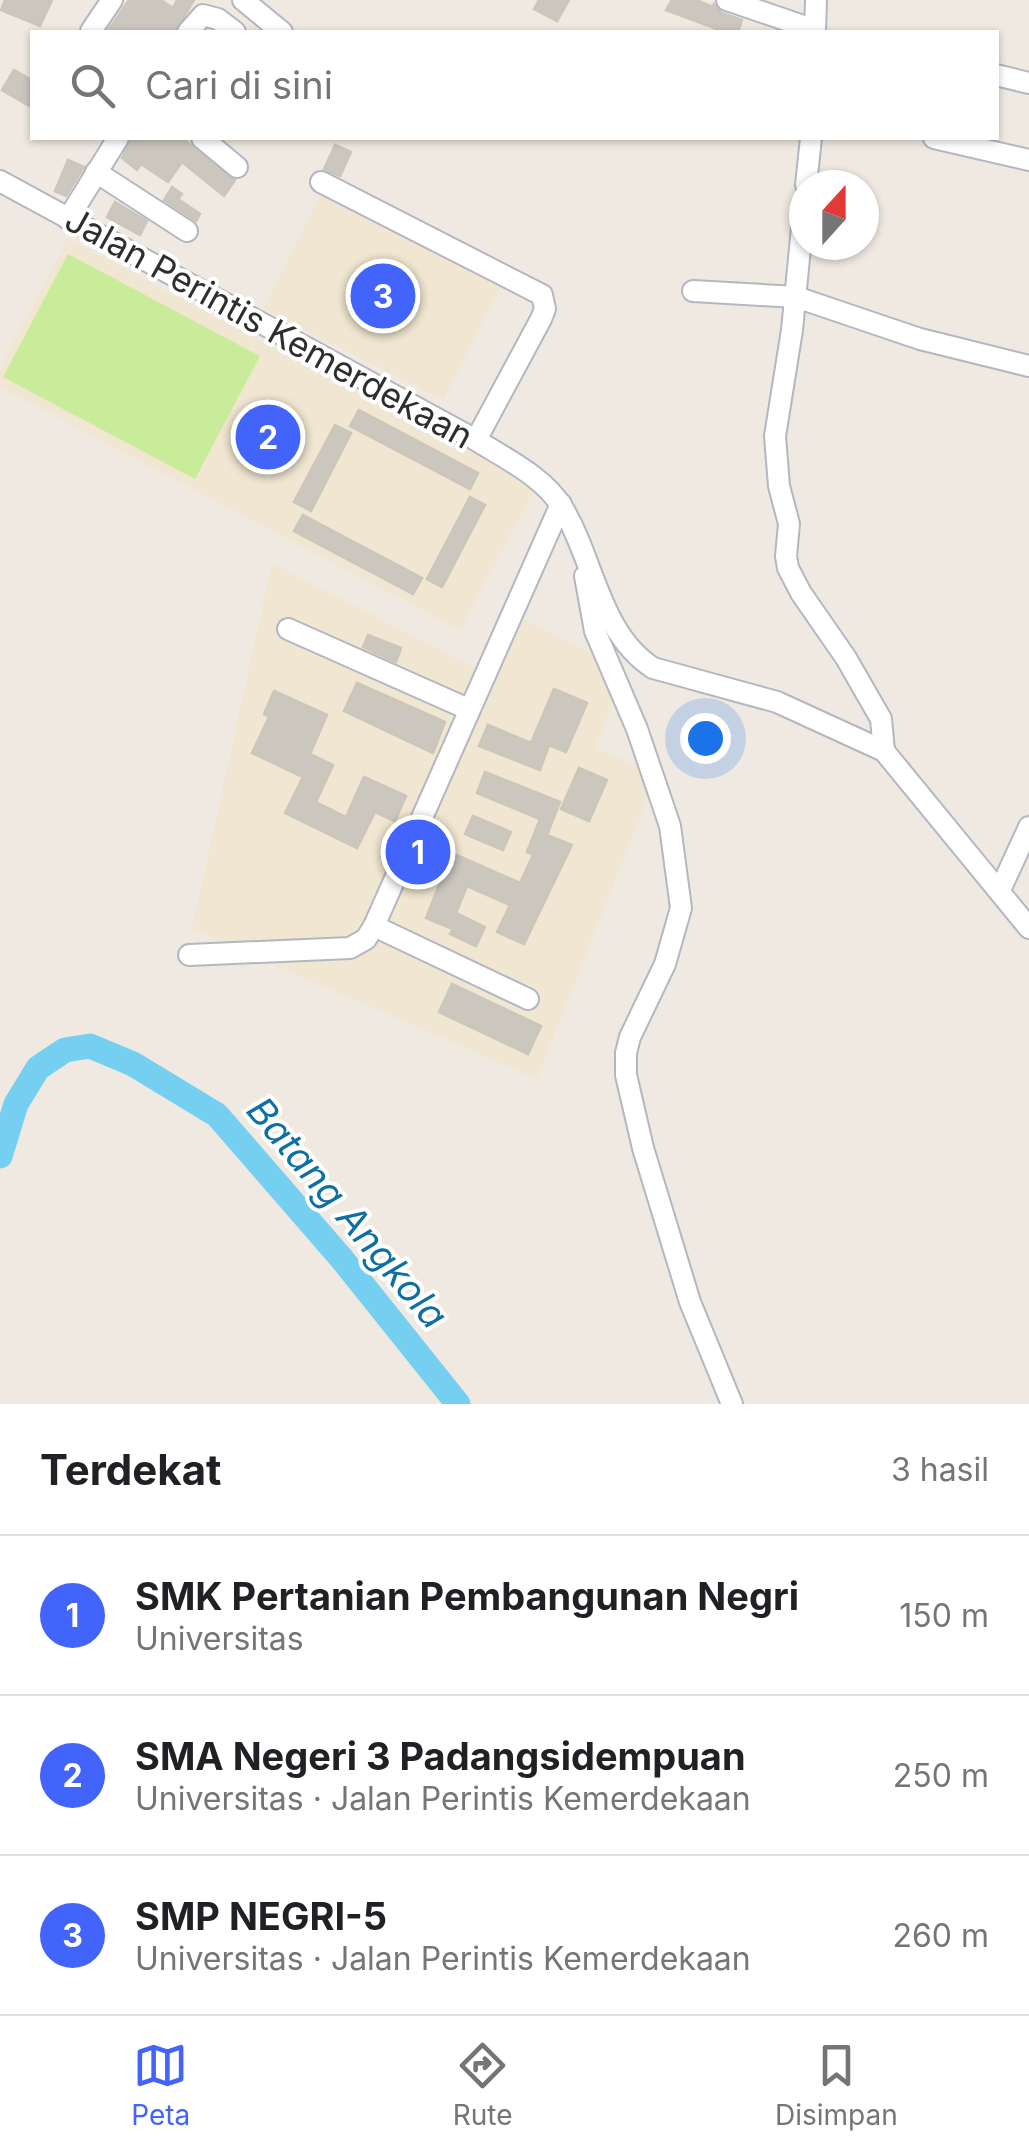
<!DOCTYPE html>
<html lang="id">
<head>
<meta charset="utf-8">
<style>
	body { margin:0; font-family:Inter,sans-serif; background:#f6f6f6; color:#202124 }
	.compass { position:absolute; left:789px; top:170px; width:90px; height:90px; border-radius:50%; background:#fff; box-shadow:0 2px 8px #0004; rotate:21deg }
	.you { position:absolute; left:705px; top:738px; width:35px; height:35px; margin:-25px; border:8px solid #fff; border-radius:50%; background:#1a73e8; box-shadow:0 0 0 15px #1a73e833 }
	.badge { display:grid; place-items:center; width:65px; height:65px; border-radius:50%; background:#4264fb; color:#fff; font-size:32px; font-weight:700 }
	.pin { position:absolute; translate:-50% -50%; border:5px solid #fff; box-shadow:0 2px 10px #0006 }
	.list { margin:0; padding:0; list-style:none }
	h2 { display:flex; justify-content:space-between; align-items:center; height:130px; margin:0; padding:0 40px; font-size:42px }
	h2 small { font-size:32px; font-weight:400; color:#757577 }
	.list li { display:grid; grid-template-columns:65px 1fr auto; gap:30px; align-items:center; box-sizing:border-box; height:160px; padding:0 40px; border-top:2px solid #e0e0e0 }
	.list b { display:block; font-size:38px; white-space:nowrap }
	.list p { margin:0; font-size:32px; white-space:nowrap; color:#757577 }
	.list em { font-size:32px; font-style:normal; color:#757577 }
	.icon { flex:none; width:55px; height:55px; fill:none; stroke:currentColor; stroke-width:2; stroke-linecap:round; stroke-linejoin:round }
	.map { position:relative; flex:none; width:1029px; height:1404px; overflow:hidden }
	.search { position:absolute; background:#fff; box-shadow:0 2px 8px #0004; left:30px; right:30px; top:30px; height:110px; display:flex; align-items:center; gap:25px; box-sizing:border-box; padding:0 35px; border-radius:0px; color:#757577; font-size:38px }
	.sheet { height:610px; background:#fff }
	nav { display:flex; justify-content:space-around; align-items:center; box-sizing:border-box; height:140px; border-top:2px solid #e0e0e0; background:#fff; font-size:28px; color:#757577 }
	nav a { display:grid; justify-items:center; gap:5px }
	nav .on { color:#4264fb }
	.map>svg:first-child { display:block }
	.education { fill:#f0e6d1 }
	.pitch { fill:#c9ec9a }
	.lines { fill:none; stroke-linecap:round; stroke-linejoin:round }
	.river { stroke:#75cff0; stroke-width:25 }
	.building { fill:#cbc7bf; stroke:#cbc5ba; stroke-width:2.5 }
	.minor-casing { stroke:#b4b7c1; stroke-width:24 }
	.minor { stroke:#fff; stroke-width:20 }
	.labels { text-anchor:middle; stroke-width:8; stroke-linejoin:round; paint-order:stroke }
	.street-label { font-size:35px; fill:#2e2e2e; stroke:#fff }
	.water-label { font-size:38px; font-style:italic; fill:#0d6fa3; stroke:#fff }
</style>
</head>
<body>
<div class="map">
<svg width="1029" height="1404" viewBox="0 0 1029 1404">
	<rect width="100%" height="100%" fill="#efe9e1"/>
	<g class="education">
		<polygon points="322,193 503,283 444,400 263,309"/>
		<polygon points="68,239 536,486 460,630 0,387 0,367"/>
		<polygon points="272,563 490,676 513,613 624,671 596,747 656,776 537,1079 192,929"/>
	</g>
	<polygon class="pitch" points="68,254 260,356 195,479 3,377"/>
	<g class="lines">
		<polyline class="river" points="0,1156 16,1104 38,1068 65,1050 90,1046 133,1064 217,1115 342,1259 458,1404"/>
	</g>
	<g class="building">
		<polygon points="5,0 52,0 40,26 1,10"/>
		<polygon points="129,0 161,0 173,8 177,0 194,0 175,32 107,32"/>
		<polygon points="539,0 569,0 557,21 534,9"/>
		<polygon points="672,0 696,0 713,7 714,4 722,13 742,20 738,32 725,32 666,10"/>
		<polygon points="14,70 30,79 31,107 2,90"/>
		<polygon points="132,138 182,138 235,180 224,196 182,162 168,182 141,164 137,170 122,158"/>
		<polygon points="335,145 351,152 340,176 324,169"/>
		<polygon points="68,160 84,167 66,196 55,191"/>
		<polygon points="172,187 182,194 178,199 200,214 196,221 164,200"/>
		<polygon points="115,202 147,221 140,235 107,217"/>
		<polygon points="359,410 478,473 470,489 350,426"/>
		<polygon points="335,425 351,433 311,511 294,502"/>
		<polygon points="470,497 485,505 442,587 427,579"/>
		<polygon points="303,515 422,578 413,594 294,531"/>
		<polygon points="368,635 401,648 396,662 363,647"/>
		<polygon points="357,683 445,722 433,753 344,711"/>
		<polygon points="554,689 587,703 566,752 549,745 540,770 479,746 488,725 531,743"/>
		<polygon points="274,691 327,715 310,754 333,765 316,802 346,817 364,777 406,796 395,821 375,812 357,848 285,813 303,777 252,753 269,717 264,714"/>
		<polygon points="579,768 607,780 589,821 561,809"/>
		<polygon points="485,772 560,802 547,835 572,845 524,944 497,932 510,905 467,886 456,913 485,927 476,946 450,934 453,929 426,918 452,853 520,883 533,855 527,852 540,819 477,793"/>
		<polygon points="473,816 511,832 503,850 465,834"/>
		<polygon points="452,984 541,1026 528,1054 439,1012"/>
	</g>
	<g class="lines">
		<g class="minor-casing">
			<g id="minor">
				<polyline points="243,0 282,32"/>
				<polyline points="727,0 815,30"/>
				<polyline points="91,31 112,0"/>
				<polyline points="188,32 203,15 218,19 235,32"/>
				<polyline points="815,32 816,0"/>
				<polyline points="996,75 1029,83"/>
				<polyline points="202,138 237,167"/>
				<polyline points="934,138 1029,160"/>
				<polyline points="96,172 187,231"/>
				<path d="M0,181l476,259c30,19 68,37 86,67 32,52 37,126 91,161l124,34 107,49 145,177"/>
				<polyline points="321,182 542,295 545,309 541,319 476,440"/>
				<polyline points="806,185 811,138"/>
				<polyline points="804,207 792,330 775,436 779,486 789,524 786,556 788,568 801,593 846,658 881,719 884,751"/>
				<polyline points="68,219 118,138"/>
				<polyline points="693,291 796,297 920,339 1029,366"/>
				<polyline points="585,576 595,631 637,729 670,826 681,908 665,964 630,1037 626,1053 626,1075 643,1148 690,1302 732,1404"/>
				<polyline points="288,629 468,709"/>
				<polyline points="1000,890 1029,827"/>
				<polyline points="189,955 350,948 366,939 374,926"/>
				<polyline points="528,999 374,926 561,504"/>
			</g>
		</g>
		<use href="#minor" class="minor"/>
	</g>
	<g class="labels">
		<g class="street-label">
			<text transform="translate(269 328) rotate(29)" y="12">Jalan Perintis Kemerdekaan</text>
		</g>
		<g class="water-label">
			<text transform="translate(347 1213) rotate(50)" y="13">Batang Angkola</text>
		</g>
	</g>
</svg>
<svg class="compass" viewBox="-18 -18 36 36"><path d="M0-13l5 13h-10z" fill="#e53935"/><path d="M0 13l5-13h-10z" fill="#757577"/></svg>
<div class="you"></div>
<div class="pin badge" style="left:418px;top:852px">1</div>
<div class="pin badge" style="left:268px;top:437px">2</div>
<div class="pin badge" style="left:383px;top:296px">3</div>
<div class="search"><svg class="icon" aria-label="search" viewBox="0 0 24 24"><circle cx="10" cy="10" r="6"/><path d="M15 15l6 6"/></svg>Cari di sini</div>
</div>
<section class="sheet">
<h2>Terdekat<small>3 hasil</small></h2>
<ul class="list">
<li><span class="badge">1</span><div><b>SMK Pertanian Pembangunan Negri</b><p>Universitas</p></div><em>150 m</em></li>
<li><span class="badge">2</span><div><b>SMA Negeri 3 Padangsidempuan</b><p>Universitas · Jalan Perintis Kemerdekaan</p></div><em>250 m</em></li>
<li><span class="badge">3</span><div><b>SMP NEGRI-5</b><p>Universitas · Jalan Perintis Kemerdekaan</p></div><em>260 m</em></li>
</ul>
</section>
<nav>
<a class="on"><svg class="icon" aria-label="map" viewBox="0 0 24 24"><path d="M3 6l6-2 6 2 6-2v14l-6 2-6-2-6 2zM9 4v14M15 6v14"/></svg>Peta</a>
<a><svg class="icon" aria-label="directions" viewBox="0 0 24 24"><path d="M12 3l9 9-9 9-9-9zM9 14v-3h6M13 9l2 2-2 2"/></svg>Rute</a>
<a><svg class="icon" aria-label="saved" viewBox="0 0 24 24"><path d="M7 4h10v16l-5-4-5 4z"/></svg>Disimpan</a>
</nav>
</body>
</html>
